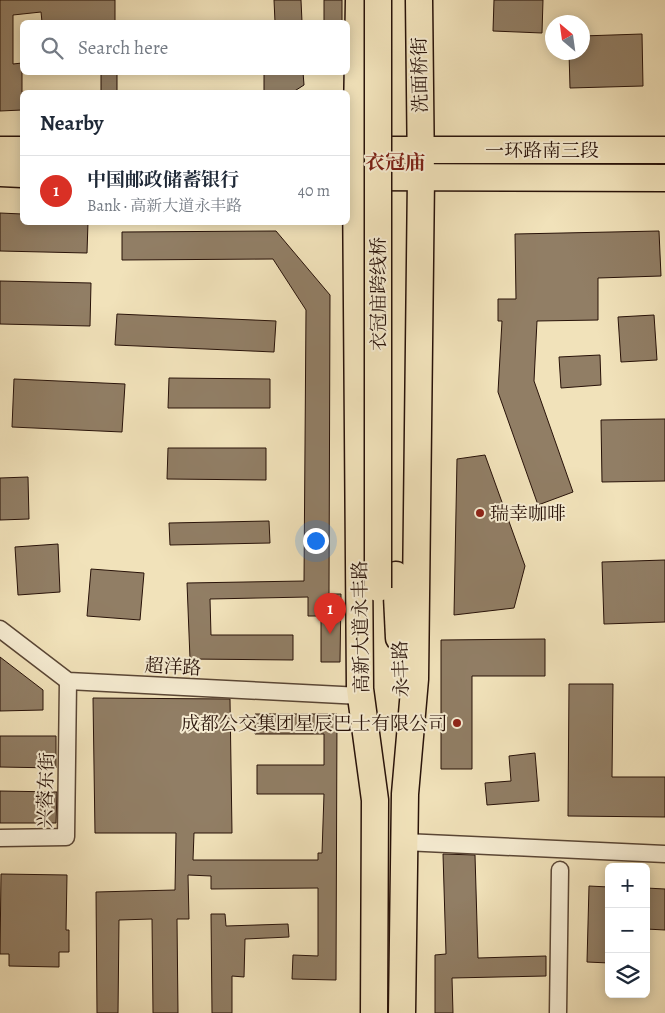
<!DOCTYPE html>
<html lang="en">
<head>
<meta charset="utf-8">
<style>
	body { margin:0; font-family:Alegreya,"Noto Serif SC",serif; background:#f6f6f7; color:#1f2937 }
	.controls { position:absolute; right:15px; bottom:15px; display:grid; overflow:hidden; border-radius:8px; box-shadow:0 2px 12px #0003 }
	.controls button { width:45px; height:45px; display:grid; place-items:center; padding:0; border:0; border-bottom:1px solid #e0e1e3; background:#fff; color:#1f2937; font:25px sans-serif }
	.compass { position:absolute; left:545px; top:15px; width:45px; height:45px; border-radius:50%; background:#fff; box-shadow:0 2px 12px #0003; rotate:331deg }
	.you { position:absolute; left:315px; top:540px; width:18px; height:18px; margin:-12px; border:4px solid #fff; border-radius:50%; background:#1a73e8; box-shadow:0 0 0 8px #1a73e833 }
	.badge { display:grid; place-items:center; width:32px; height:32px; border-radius:50%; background:#d93025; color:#fff; font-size:16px; font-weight:700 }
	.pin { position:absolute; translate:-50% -41px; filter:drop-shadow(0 1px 2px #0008) }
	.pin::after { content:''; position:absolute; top:26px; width:18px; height:15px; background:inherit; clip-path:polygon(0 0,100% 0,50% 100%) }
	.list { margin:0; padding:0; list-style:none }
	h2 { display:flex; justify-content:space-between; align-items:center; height:65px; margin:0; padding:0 20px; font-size:21px }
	h2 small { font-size:16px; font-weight:400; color:#747a83 }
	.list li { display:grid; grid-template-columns:32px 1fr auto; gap:15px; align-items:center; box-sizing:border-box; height:70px; padding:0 20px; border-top:1px solid #e0e1e3 }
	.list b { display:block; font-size:19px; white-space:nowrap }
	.list p { margin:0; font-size:16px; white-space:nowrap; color:#747a83 }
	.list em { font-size:16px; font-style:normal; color:#747a83 }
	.icon { flex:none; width:28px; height:28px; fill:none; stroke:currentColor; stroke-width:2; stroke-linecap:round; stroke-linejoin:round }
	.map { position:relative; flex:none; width:665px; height:1013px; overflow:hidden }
	.search { position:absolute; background:#fff; box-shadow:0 2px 12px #0003; left:20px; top:20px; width:330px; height:55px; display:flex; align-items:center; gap:12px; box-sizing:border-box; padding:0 18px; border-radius:8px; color:#747a83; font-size:19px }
	.panel { position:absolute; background:#fff; box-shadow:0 2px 12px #0003; left:20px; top:90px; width:330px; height:135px; border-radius:8px }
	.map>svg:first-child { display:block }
	.building { fill:#917e65; stroke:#281209 }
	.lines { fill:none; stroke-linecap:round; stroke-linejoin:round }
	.street-casing { stroke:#5a4635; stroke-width:19 }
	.primary-casing { stroke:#281209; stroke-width:29 }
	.street { stroke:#f6ecd2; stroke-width:16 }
	.primary { stroke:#f1e2ba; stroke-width:26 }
	.primary-bridge-casing { stroke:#281209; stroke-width:29; stroke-linecap:butt }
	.primary-bridge { stroke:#f1e2ba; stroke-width:26 }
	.poi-dot { fill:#8f2418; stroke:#f6ecd2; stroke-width:2 }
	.labels { text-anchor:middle; stroke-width:4; stroke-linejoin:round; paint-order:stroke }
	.street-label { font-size:19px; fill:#281209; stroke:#f6ecd2 }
	.poi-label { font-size:19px; fill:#281209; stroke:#f6ecd2; text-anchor:start }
	.neighbourhood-label { font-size:20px; font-weight:bold; fill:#7a1f14; stroke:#f6ecd2 }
</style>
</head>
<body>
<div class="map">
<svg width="665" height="1013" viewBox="0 0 665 1013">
	<rect width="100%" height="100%" fill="#f1e2ba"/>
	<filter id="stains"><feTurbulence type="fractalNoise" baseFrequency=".004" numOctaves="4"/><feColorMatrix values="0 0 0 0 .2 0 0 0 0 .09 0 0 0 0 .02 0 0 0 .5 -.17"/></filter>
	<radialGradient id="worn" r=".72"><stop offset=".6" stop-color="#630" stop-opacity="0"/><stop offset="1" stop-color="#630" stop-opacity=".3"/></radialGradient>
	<g class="building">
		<polygon points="0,0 115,0 115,22 42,22 41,12 13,15 13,64 22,63 22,110 0,111"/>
		<polygon points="274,0 301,0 302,22 275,22"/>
		<rect x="324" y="0" width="18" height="22"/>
		<polygon points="494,0 543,0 542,33 493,31"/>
		<polygon points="642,34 643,86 570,88 569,52 582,52 582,36"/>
		<rect x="101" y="72" width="16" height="20"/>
		<polygon points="264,72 303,72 304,85 293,92 264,92"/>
		<polygon points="0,213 22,214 22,222 88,222 87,253 0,251"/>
		<polygon points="276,231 330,295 329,594 341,594 340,662 321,662 321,616 308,616 308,597 210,599 211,635 293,635 293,660 190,659 187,583 304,581 306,310 273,259 122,260 122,232"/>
		<polygon points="659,231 661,276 598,278 598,320 537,321 534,381 573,492 538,505 498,392 502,321 498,321 498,299 516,299 515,234"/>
		<polygon points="0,281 91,283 90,326 0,324"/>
		<polygon points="117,314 276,321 274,352 115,345"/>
		<polygon points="654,315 657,360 621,362 618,317"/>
		<polygon points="600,355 601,385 561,388 559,357"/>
		<polygon points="169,378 270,379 270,408 168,408"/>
		<polygon points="14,379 125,384 122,432 12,427"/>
		<polygon points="665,419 665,481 602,482 601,420"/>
		<polygon points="168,448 266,448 266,480 167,479"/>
		<polygon points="485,455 525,566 514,608 454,615 457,459"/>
		<polygon points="28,477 29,519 0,520 0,478"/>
		<polygon points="269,521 270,543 170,545 169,523"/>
		<polygon points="58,544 60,592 18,595 15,547"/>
		<polygon points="665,560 665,622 604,624 602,562"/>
		<polygon points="91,569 144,573 140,620 87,616"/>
		<polygon points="545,639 545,676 472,676 472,769 441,769 441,640"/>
		<polygon points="0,657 43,690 43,710 0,711"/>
		<polygon points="569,684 613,684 612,777 665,777 665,817 568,816"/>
		<polygon points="93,698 230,699 232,833 194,833 193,860 318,860 318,853 322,853 324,794 257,794 257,765 324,765 324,734 255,734 255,714 337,714 336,980 292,979 293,955 318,956 318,888 211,889 211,876 188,875 189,919 177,919 178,1013 153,1013 152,919 119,920 118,1013 97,1013 96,892 175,890 176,833 95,833"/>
		<polygon points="0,736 56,736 56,768 0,767"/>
		<polygon points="535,753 539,801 487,805 485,783 511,781 509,756"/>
		<polygon points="0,791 57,792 56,823 0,823"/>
		<polygon points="443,854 475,855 478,958 546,956 546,976 452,978 453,1013 435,1013 435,955 446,954"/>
		<polygon points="1,874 67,875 66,930 69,930 69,952 59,952 59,967 9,966 9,954 0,954"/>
		<polygon points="589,886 609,887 609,963 587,962"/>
		<polygon points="646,888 665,889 665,930 646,929"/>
		<polygon points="211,914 225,914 226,926 288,924 289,937 245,939 244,977 232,976 232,1013 212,1013"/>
	</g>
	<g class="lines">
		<g class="street-casing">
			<g id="street">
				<polyline points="0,629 68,681 361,696"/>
				<polyline points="0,838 66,837 68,681"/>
				<polyline points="404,842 665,854"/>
				<polyline points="558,1013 560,870"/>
			</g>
		</g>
		<g class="primary-casing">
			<g id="primary">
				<polyline points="359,0 356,177 360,689 375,800 374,1013"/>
				<polyline points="0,150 22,150"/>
				<polyline points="356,150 665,150"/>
				<polyline points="0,173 22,174"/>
				<polyline points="356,177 665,178"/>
				<polyline points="396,575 399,638"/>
				<polyline points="402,1013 405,794 415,679 421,177 419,0"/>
			</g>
		</g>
		<use href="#street" class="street"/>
		<use href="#primary" class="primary"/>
		<g class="primary-bridge-casing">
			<polyline id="primary-bridge" points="378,0 378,588"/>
		</g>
		<use href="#primary-bridge" class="primary-bridge"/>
	</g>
	<g class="poi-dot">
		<circle cx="480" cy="513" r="5"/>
		<circle cx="457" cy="723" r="5"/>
	</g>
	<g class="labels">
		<g class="street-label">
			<text transform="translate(419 75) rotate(-91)" y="7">洗面桥街</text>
			<text x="542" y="157">一环路南三段</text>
			<text transform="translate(378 294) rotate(-90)" y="7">衣冠庙跨线桥</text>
			<text transform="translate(360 627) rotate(-91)" y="7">高新大道永丰路</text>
			<text transform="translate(173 666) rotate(3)" y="7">超洋路</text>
			<text transform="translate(400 669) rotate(-92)" y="7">永丰路</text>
			<text transform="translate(45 790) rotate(-88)" y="7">兴蓉东街</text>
		</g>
		<g class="poi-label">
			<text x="490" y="520">瑞幸咖啡</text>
			<text x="447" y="730" text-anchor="end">成都公交集团星辰巴士有限公司</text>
		</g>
		<g class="neighbourhood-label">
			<text x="395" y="169">衣冠庙</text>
		</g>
	</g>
	<rect width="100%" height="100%" filter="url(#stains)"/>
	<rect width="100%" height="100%" fill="url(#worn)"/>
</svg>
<div class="controls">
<button>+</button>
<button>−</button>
<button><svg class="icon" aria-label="layers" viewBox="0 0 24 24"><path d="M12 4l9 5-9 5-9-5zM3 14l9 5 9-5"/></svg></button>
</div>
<svg class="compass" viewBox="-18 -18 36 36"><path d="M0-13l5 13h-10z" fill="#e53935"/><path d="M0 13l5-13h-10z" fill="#747a83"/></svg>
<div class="you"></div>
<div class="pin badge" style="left:330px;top:634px">1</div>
<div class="search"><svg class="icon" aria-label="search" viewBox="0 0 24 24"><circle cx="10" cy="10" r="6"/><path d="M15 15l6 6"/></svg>Search here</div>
<section class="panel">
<h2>Nearby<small></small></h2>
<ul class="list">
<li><span class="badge">1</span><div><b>中国邮政储蓄银行</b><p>Bank · 高新大道永丰路</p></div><em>40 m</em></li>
</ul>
</section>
</div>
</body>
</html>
